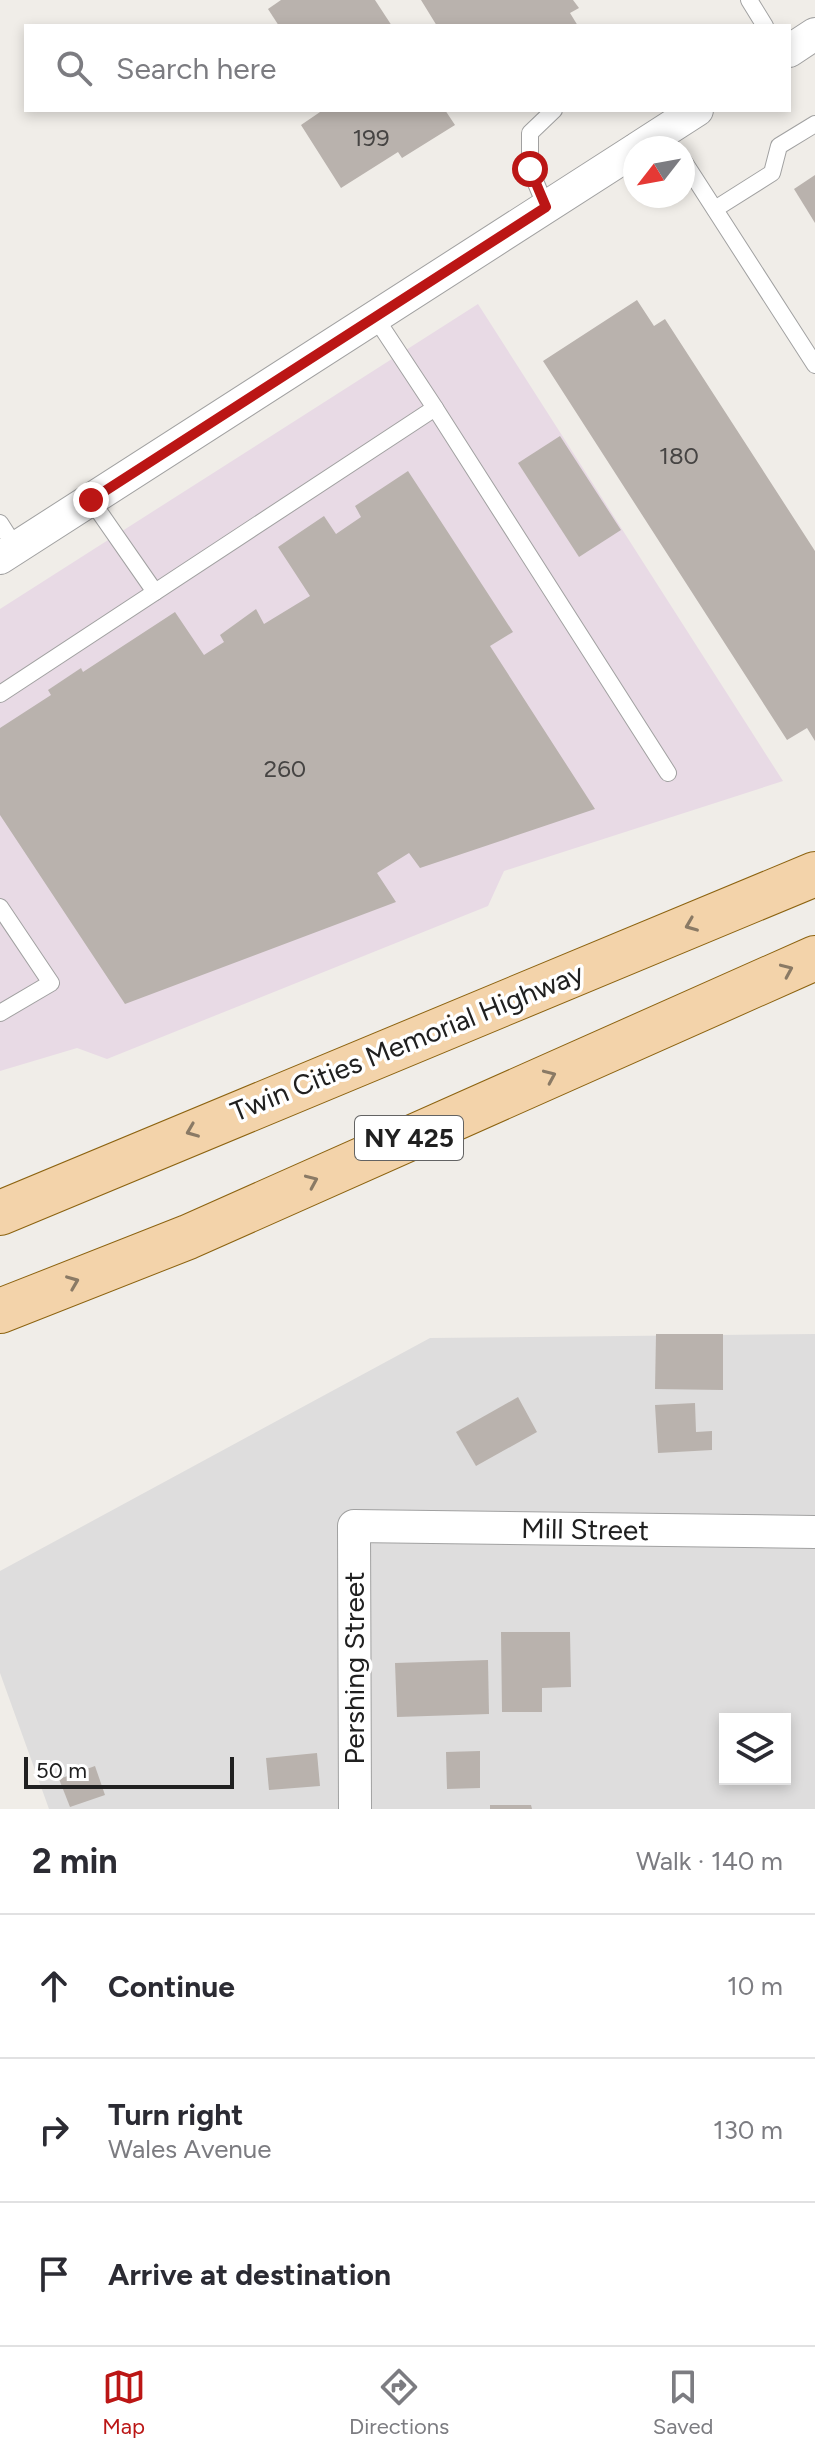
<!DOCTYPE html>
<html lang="en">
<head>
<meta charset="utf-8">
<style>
	body { margin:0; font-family:Figtree,sans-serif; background:#f7f7f7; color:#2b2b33 }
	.controls { position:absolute; right:24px; bottom:24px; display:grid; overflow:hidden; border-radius:0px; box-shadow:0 4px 12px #0003 }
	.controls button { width:72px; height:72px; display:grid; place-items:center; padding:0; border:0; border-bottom:2px solid #e1e1e2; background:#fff; color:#2b2b33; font:40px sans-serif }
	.compass { position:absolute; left:623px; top:136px; width:72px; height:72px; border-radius:50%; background:#fff; box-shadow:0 4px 12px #0003; rotate:239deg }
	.scale { position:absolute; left:24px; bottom:20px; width:210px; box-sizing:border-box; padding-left:8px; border:4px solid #202020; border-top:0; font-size:22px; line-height:28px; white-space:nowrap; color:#202020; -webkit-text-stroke:6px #fff; paint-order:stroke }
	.stop { position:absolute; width:24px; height:24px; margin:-18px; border:6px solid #bb1615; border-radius:50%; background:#fff }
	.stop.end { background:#bb1615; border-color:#fff; box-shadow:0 2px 8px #0008 }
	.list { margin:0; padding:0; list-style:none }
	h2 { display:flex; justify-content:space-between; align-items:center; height:104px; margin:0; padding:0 32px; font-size:34px }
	h2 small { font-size:26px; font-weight:400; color:#7c7c81 }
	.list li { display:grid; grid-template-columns:52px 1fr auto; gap:24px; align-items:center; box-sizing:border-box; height:144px; padding:0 32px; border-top:2px solid #e1e1e2 }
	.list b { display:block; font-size:30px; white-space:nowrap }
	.list p { margin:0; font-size:26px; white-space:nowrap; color:#7c7c81 }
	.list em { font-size:26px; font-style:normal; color:#7c7c81 }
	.icon { flex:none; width:44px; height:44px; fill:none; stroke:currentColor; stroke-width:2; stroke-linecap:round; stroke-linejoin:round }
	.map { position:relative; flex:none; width:815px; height:1809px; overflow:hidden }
	.search { position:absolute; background:#fff; box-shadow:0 4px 12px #0003; left:24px; right:24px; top:24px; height:88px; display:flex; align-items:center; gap:20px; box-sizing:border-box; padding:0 28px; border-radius:0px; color:#7c7c81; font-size:30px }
	.sheet { height:536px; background:#fff }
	nav { display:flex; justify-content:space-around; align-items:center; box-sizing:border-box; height:112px; border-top:2px solid #e1e1e2; background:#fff; font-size:22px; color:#7c7c81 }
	nav a { display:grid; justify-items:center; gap:4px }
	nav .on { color:#bb1615 }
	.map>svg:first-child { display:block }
	.residential { fill:#dedddd; fill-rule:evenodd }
	.industrial { fill:#e8dae5 }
	.building { fill:#b9b2ad }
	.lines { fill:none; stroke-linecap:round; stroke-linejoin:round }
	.lane-casing { stroke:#a1a1a1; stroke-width:18 }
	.street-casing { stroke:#a1a1a1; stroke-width:34 }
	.primary-casing { stroke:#8c6310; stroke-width:46 }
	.lane { stroke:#fff; stroke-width:16 }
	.street { stroke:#fff; stroke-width:32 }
	.primary { stroke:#f3d3aa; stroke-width:44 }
	.oneway { stroke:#8a7a65 }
	.route { stroke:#bb1615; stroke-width:10 }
	.labels { text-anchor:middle; stroke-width:7; stroke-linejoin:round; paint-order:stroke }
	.number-label { font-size:24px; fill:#464443 }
	.shield { fill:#fff; stroke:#636363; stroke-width:2 }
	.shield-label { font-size:26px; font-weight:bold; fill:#202020 }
	.street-label { font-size:28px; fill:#202020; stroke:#fff }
</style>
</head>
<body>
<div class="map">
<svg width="815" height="1809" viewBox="0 0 815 1809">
	<rect width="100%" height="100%" fill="#f0ede8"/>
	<path class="residential" d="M815,1334v475h-766l-49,-136v-102l430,-233zM725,1719h60v60h-60z"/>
	<polygon class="industrial" points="478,304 783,781 504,871 488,906 107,1059 77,1048 0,1071 0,609"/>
	<g class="building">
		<polygon points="281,0 375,0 392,26 279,26 268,9"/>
		<polygon points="421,0 573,0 579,8 570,13 578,26 437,26"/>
		<polygon points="323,110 445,110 455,125 402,158 398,152 341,188 301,125"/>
		<polygon points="815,175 815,223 794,189"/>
		<polygon points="637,300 654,326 665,319 815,551 815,741 807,728 787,740 543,361"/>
		<polygon points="560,436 621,530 579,557 518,463"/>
		<polygon points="408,471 513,632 490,646 595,809 420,868 409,853 377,873 396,902 125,1004 0,815 0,728 51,695 48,690 81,668 83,672 175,612 204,655 224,642 220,635 256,609 264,624 310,596 278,547 324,516 336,534 361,517 355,506"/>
		<polygon points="656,1334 723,1334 723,1390 655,1389"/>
		<polygon points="518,1397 537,1432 476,1466 456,1432"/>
		<polygon points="695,1403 696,1432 712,1431 712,1450 658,1453 655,1405"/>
		<polygon points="501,1632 570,1632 571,1687 542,1688 542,1712 502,1712"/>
		<polygon points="488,1660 489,1714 397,1717 395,1663"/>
		<polygon points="480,1751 480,1788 447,1789 446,1752"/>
		<polygon points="317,1753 320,1786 269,1790 266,1758"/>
		<polygon points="95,1766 105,1795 70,1807 59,1779"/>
		<polygon points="490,1805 531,1805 532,1809 490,1809"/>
	</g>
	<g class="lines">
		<g class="lane-casing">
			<g id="lane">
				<polyline points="749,0 765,26"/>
				<polyline points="683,160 815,365"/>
				<polyline points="546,207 530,169 530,133 554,110"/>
				<polyline points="715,209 772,173 779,146 815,124"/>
				<polyline points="435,408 668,773"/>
				<polyline points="91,500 155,592"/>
				<polyline points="0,523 16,548"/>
				<polyline points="0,694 435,408 375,317"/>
				<polyline points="0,907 51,983 0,1013"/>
			</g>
		</g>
		<g class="street-casing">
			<g id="street">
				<polyline points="789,51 815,34"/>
				<polyline points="638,148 697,110"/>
				<polyline points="0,558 635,150"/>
				<polyline points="355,1809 354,1526 815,1532"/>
			</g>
		</g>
		<g class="primary-casing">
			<g id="primary">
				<polyline points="0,1213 815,874"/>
				<polyline points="0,1311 188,1237 815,958"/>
			</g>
		</g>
		<use href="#lane" class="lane"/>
		<use href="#street" class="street"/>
		<use href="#primary" class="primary"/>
	</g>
	<defs><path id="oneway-chevron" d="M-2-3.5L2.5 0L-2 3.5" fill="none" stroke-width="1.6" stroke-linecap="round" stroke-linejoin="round" transform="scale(2)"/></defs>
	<g class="oneway">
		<use href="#oneway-chevron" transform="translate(691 925) rotate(158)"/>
		<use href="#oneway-chevron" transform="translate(787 970) rotate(-24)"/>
		<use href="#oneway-chevron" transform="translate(550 1076) rotate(-24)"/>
		<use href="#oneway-chevron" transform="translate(192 1131) rotate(158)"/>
		<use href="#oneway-chevron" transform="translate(312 1181) rotate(-24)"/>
		<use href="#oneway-chevron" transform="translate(73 1282) rotate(-22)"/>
	</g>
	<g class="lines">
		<polyline class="route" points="91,500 546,207 530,169"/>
	</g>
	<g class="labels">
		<g class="number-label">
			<text x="371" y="146">199</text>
			<text x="679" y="464">180</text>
			<text x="285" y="777">260</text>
		</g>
		<rect class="shield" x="355" y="1116" width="108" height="44" rx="6"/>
		<g class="shield-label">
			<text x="409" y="1147">NY 425</text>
		</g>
		<g class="street-label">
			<text transform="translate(407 1042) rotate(-22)" y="10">Twin Cities Memorial Highway</text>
			<text transform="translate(585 1529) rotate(1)" y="10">Mill Street</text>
			<text transform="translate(354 1668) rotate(-90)" y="10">Pershing Street</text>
		</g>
	</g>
</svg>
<div class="controls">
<button><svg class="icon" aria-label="layers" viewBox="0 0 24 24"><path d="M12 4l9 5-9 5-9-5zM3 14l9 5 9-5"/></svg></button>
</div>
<svg class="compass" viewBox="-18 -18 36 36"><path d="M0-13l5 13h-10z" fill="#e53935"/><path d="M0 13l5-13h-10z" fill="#7c7c81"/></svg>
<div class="scale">50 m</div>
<div class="stop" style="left:530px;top:169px"></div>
<div class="stop end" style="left:91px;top:500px"></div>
<div class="search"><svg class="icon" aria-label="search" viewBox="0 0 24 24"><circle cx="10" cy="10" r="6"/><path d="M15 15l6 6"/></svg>Search here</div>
</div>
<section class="sheet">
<h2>2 min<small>Walk · 140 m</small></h2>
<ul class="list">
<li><svg class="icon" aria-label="ahead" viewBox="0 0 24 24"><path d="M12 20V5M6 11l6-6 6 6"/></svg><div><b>Continue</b></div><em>10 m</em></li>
<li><svg class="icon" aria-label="right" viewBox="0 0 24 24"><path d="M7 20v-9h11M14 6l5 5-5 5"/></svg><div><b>Turn right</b><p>Wales Avenue</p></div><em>130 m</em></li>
<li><svg class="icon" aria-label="arrive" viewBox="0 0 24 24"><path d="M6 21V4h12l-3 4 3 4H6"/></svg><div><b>Arrive at destination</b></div></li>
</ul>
</section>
<nav>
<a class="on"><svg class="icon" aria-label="map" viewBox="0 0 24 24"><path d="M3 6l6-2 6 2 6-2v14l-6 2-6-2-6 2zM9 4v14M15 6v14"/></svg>Map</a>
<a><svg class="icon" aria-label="directions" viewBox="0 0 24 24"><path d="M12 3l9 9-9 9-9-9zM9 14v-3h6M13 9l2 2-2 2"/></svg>Directions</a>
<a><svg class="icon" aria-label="saved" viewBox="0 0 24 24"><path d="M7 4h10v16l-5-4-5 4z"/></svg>Saved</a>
</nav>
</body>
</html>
